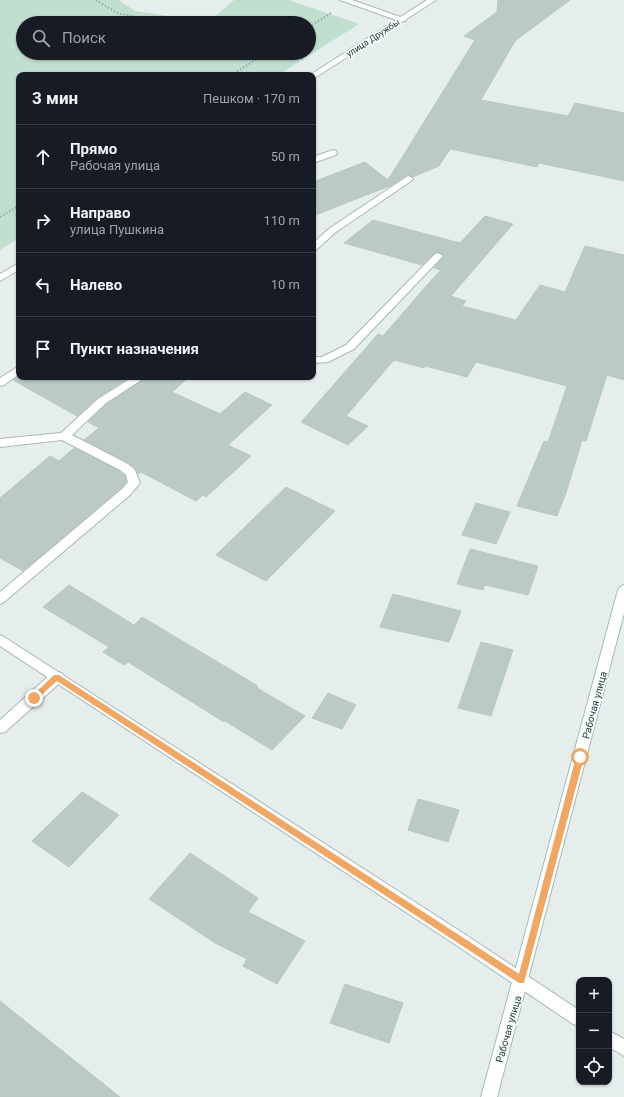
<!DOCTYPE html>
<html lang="ru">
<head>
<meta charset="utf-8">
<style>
	body { margin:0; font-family:Roboto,sans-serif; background:#20242c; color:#f1f3f6 }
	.controls { position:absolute; right:12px; bottom:12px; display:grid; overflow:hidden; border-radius:8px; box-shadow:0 1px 3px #0004 }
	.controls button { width:36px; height:36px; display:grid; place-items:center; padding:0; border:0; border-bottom:1px solid #363941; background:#171b24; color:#f1f3f6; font:20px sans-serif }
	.stop { position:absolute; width:12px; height:12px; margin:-9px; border:3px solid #efa763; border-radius:50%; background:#fff }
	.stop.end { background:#efa763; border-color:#fff; box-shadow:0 1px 4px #0008 }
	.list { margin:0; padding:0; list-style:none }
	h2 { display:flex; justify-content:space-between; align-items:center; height:52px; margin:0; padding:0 16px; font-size:17px }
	h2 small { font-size:13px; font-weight:400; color:#9ea1a6 }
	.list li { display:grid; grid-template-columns:26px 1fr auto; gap:12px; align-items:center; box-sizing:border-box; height:64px; padding:0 16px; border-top:1px solid #363941 }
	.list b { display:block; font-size:15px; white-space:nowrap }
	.list p { margin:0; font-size:13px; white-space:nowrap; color:#9ea1a6 }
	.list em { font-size:13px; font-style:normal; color:#9ea1a6 }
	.icon { flex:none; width:22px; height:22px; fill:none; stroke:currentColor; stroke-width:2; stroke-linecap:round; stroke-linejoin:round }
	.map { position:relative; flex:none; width:624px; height:1097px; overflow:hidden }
	.search { position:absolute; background:#171b24; box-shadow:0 1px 3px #0004; left:16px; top:16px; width:300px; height:44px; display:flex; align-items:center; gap:10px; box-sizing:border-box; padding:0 14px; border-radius:22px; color:#9ea1a6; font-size:15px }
	.panel { position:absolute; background:#171b24; box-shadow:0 1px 3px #0004; left:16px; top:72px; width:300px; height:308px; border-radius:8px }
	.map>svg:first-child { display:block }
	.green { fill:#c0dfcf; fill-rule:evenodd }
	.building { fill:#bbc9c7; stroke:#b8c8c5 }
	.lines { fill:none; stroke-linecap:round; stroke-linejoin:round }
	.service-casing { stroke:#a8b7b6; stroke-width:2 }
	.minor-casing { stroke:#a8b7b6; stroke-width:2 }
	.tertiary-casing { stroke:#a8b7b6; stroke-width:2 }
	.secondary-casing { stroke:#a4bab8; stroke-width:2 }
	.path { stroke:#87b1ae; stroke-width:2; stroke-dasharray:1.5 2; stroke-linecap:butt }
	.service { fill:#fff; fill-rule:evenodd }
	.minor { fill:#fff; fill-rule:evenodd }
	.tertiary { fill:#fff; fill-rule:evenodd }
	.secondary { fill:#fff; fill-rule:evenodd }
	.route { fill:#efa763 }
	.labels { text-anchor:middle; stroke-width:3.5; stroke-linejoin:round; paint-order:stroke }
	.far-street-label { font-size:9px; fill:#254140; stroke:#f7fbfa }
	.street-label { font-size:10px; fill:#254140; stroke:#f7fbfa }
</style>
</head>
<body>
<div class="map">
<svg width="624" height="1097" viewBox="0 0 624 1097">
	<rect width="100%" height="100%" fill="#e6eeed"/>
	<path class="green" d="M0,0h119l16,11 73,11 26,-22h55l70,24 -81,51h-259v163l-19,12zM23,23h286v30h-286z"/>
	<g class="building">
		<polygon points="498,0 570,0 515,41 481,100 568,116 575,103 624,113 624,181 539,163 537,167 450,149 439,166 413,177 407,175 392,185 313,216 313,182 365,162 388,180 475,40 464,36 497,12"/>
		<polygon points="485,216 513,224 451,296 466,301 462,306 516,320 540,285 565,292 585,246 624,255 624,380 607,375 586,441 582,440 566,493 557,516 517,506 544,441 548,442 567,386 476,362 467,377 425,366 424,368 394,360 346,416 368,426 348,445 301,422 378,334 383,336 428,284 441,270 434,268 444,256 439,252 435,253 422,265 344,243 373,220 460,243"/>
		<polygon points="17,377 130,377 97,398 77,416 13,380"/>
		<polygon points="147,377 189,377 172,392 220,414 245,392 272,405 228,445 251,456 206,497 203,495 196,501 141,472 138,474 136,469 129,463 84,440 99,428 88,422 107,404"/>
		<polygon points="74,448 119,471 125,476 126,482 121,488 23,571 0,558 0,498 50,456 59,461"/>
		<polygon points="286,487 335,511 266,581 216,555"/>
		<polygon points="476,503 510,512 496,544 462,535"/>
		<polygon points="470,549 538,566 528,595 485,585 483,590 457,584"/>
		<polygon points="69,585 134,625 142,617 258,686 257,688 305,716 272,750 225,721 224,722 128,662 124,665 103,652 109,647 43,607"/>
		<polygon points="393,594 461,611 449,642 380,627"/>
		<polygon points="481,642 513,650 491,716 458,708"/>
		<polygon points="328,693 356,705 342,729 312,718"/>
		<polygon points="82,792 119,815 69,867 32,841"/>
		<polygon points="418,799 459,810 448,842 408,830"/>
		<polygon points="190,853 258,898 248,912 305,941 277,984 243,966 247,959 215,943 149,899"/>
		<polygon points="345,984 403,1003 389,1043 330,1023"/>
		<polygon points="0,1001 120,1097 0,1097"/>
	</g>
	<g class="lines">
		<g class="service-casing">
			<g id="service">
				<polygon points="333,150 336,151 337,153 336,155 313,163 313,157"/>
				<polygon points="408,176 411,177 413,179 411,181 336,232 316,250 313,251 313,243 330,228"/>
				<polygon points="438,253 443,256 441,258 354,349 328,362 313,363 313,357 322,357 346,345 435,254"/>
				<polygon points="19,366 19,374 4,385 0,386 0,378"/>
				<polygon points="133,377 146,377 106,403 72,435 128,464 135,470 140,483 130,495 4,602 0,604 0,592 122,489 128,482 126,475 120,470 62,440 0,447 0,439 61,433 98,399"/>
				<polygon points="57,672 62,673 64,677 62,681 5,732 0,733 0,720 52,673"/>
			</g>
		</g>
		<g class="minor-casing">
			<polygon id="minor" points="340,0 352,0 406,19 405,21 399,21"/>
		</g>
		<g class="tertiary-casing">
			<g id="tertiary">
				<polygon points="0,635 4,637 466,935 579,1010 579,1026 573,1024 456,945 0,646"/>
				<polygon points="609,1031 624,1039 624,1056 609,1047"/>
			</g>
		</g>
		<g class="secondary-casing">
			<g id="secondary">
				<polygon points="427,0 436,0 313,79 313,75 310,75"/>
				<polygon points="19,263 19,270 0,281 0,274"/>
				<polygon points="624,585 624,613 497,1097 481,1097 618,590 620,587"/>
			</g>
		</g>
		<g class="path">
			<polyline points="96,0 117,13 157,21 187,23"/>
			<polyline points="309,27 331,13"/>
			<polyline points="289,53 303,59"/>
			<polyline points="231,75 267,53"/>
			<polyline points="0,217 19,206"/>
		</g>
		<use href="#service" class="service"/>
		<use href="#minor" class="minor"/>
		<use href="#tertiary" class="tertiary"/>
		<use href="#secondary" class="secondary"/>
	</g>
	<polygon class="route" points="54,675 59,675 519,974 576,757 580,754 583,755 584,757 524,983 519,983 57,681 37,699 32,699 32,696"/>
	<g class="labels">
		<g class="far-street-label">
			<text transform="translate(373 38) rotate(-33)" y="3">улица Дружбы</text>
		</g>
		<g class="street-label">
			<text transform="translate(594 705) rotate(-75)" y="4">Рабочая улица</text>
			<text transform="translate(508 1029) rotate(-74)" y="4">Рабочая улица</text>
		</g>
	</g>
</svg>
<div class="controls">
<button>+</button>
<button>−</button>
<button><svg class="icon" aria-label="locate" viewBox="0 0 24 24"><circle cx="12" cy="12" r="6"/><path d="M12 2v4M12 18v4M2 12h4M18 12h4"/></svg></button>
</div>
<div class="stop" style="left:580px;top:757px"></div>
<div class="stop end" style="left:34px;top:698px"></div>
<div class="search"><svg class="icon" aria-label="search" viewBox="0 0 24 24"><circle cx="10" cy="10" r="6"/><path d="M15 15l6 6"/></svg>Поиск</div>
<section class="panel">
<h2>3 мин<small>Пешком · 170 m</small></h2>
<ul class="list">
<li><svg class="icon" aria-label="ahead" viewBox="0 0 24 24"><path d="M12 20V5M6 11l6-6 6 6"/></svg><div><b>Прямо</b><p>Рабочая улица</p></div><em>50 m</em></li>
<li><svg class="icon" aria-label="right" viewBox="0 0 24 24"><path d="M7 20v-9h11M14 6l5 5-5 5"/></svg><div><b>Направо</b><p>улица Пушкина</p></div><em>110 m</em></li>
<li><svg class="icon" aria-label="left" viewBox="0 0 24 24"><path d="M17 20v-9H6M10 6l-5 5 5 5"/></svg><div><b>Налево</b></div><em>10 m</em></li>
<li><svg class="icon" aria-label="arrive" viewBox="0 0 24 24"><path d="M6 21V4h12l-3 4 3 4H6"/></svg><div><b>Пункт назначения</b></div></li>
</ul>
</section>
</div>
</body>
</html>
